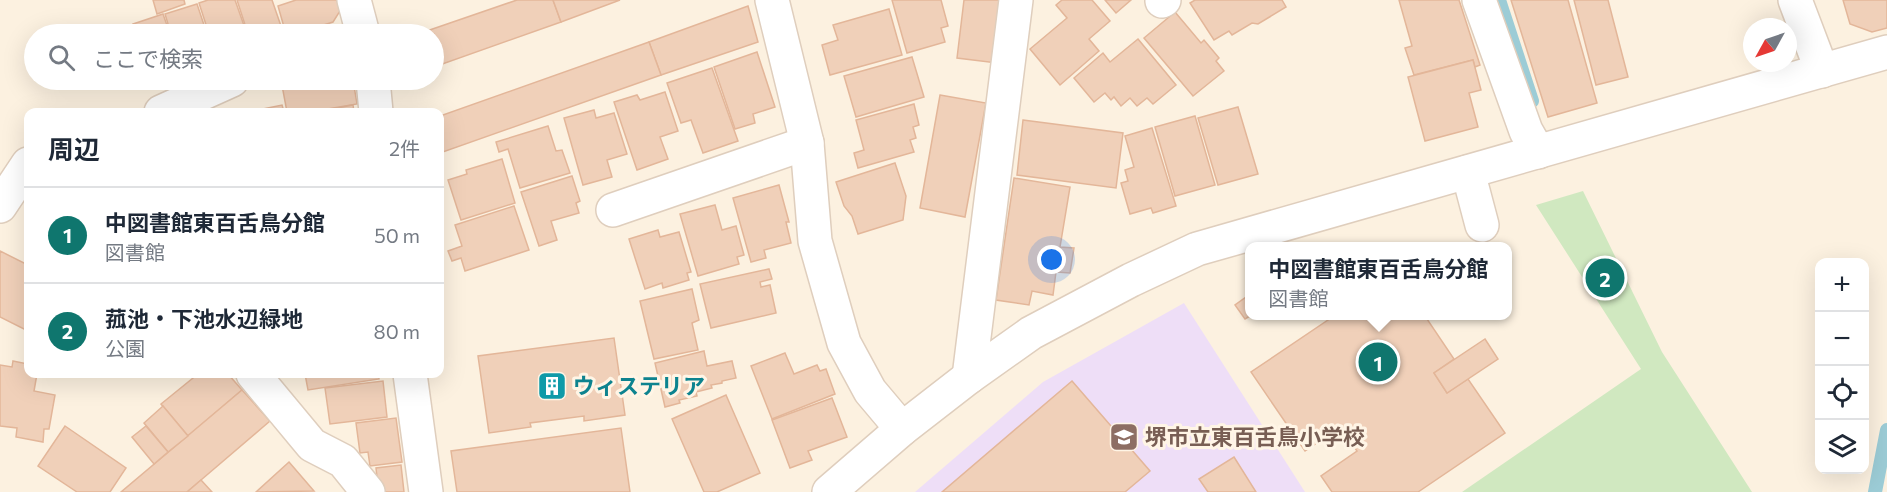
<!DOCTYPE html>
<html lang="ja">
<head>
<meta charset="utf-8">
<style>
	body { margin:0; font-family:Commissioner,"Noto Sans JP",sans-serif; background:#f2f2f3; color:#1f2937 }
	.controls { position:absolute; right:18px; bottom:18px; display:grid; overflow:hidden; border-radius:12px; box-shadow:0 6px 24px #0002 }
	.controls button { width:54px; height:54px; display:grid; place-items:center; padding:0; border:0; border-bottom:2px solid #e0e1e3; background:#fff; color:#1f2937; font:30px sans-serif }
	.compass { position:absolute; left:1743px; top:18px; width:54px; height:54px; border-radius:50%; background:#fff; box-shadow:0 6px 24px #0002; rotate:230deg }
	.you { position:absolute; left:1052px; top:260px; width:21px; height:21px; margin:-15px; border:4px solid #fff; border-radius:50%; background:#1a73e8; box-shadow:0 0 0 9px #1a73e833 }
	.badge { display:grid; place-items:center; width:39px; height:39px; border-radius:50%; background:#0f766e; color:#fff; font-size:20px; font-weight:700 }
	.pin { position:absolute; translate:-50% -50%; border:3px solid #fff; box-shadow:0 2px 6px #0006 }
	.popup { position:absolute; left:1245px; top:242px; width:267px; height:78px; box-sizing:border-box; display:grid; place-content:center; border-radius:12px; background:#fff; filter:drop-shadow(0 2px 4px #0005); font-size:20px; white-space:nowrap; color:#747a83 }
	.popup b { font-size:22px; color:#1f2937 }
	.popup::after { content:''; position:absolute; left:50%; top:100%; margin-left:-12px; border:12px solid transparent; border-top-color:#fff }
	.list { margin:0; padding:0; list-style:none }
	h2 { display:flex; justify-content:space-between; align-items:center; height:78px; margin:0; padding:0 24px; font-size:26px }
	h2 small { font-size:20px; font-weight:400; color:#747a83 }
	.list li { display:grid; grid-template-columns:39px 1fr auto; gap:18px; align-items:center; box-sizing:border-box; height:96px; padding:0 24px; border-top:2px solid #e0e1e3 }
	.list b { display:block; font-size:22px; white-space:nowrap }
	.list p { margin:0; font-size:20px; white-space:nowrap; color:#747a83 }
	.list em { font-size:20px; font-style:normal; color:#747a83 }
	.icon { flex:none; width:33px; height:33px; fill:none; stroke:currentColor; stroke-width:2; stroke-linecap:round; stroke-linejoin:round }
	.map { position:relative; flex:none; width:1887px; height:492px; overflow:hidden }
	.search { position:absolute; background:#fff; box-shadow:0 6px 24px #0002; left:24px; top:24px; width:420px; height:66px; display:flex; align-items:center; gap:15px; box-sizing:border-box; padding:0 21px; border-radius:33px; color:#747a83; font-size:22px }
	.panel { position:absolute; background:#fff; box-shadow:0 6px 24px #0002; left:24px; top:108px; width:420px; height:270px; border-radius:12px }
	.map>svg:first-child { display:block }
	.education { fill:#eedef7 }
	.green { fill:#d0e8c0 }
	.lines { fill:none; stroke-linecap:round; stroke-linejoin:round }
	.stream { stroke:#9cccd6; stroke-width:14 }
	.building { fill:#f0d0b9; stroke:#e3b699; stroke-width:1.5 }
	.minor-casing { stroke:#dfcebd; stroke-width:36 }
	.minor { stroke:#fff; stroke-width:33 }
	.labels { text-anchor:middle; stroke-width:6; stroke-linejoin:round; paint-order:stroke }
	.culture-label { font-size:22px; font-weight:bold; fill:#0d838f; stroke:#fff5e6; text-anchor:start }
	.education-label { font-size:22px; font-weight:bold; fill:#785e54; stroke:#fff5e6; text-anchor:start }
</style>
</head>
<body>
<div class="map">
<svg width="1887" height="492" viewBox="0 0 1887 492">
	<rect width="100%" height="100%" fill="#fcf1e0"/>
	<polygon class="education" points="1184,303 1305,492 915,492 1043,382"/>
	<polygon class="green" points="1583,191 1662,352 1752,492 1462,492 1641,369 1536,205"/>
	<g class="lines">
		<g class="stream">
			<polyline points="1499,0 1532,101"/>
			<polyline points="1875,492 1887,430"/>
		</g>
	</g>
	<g class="building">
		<polygon points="153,0 184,0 185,4 157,14"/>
		<polygon points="208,0 235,0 247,34 209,34 199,3"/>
		<polygon points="237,0 272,0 282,29 265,34 248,34"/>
		<polygon points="296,0 337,0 340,11 333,22 295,34 286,34 278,6"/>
		<polygon points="517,0 553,0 561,22 434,67 434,34 418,34"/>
		<polygon points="553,0 620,0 561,22"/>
		<polygon points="892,0 941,0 948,26 941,28 945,42 907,53"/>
		<polygon points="964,0 1005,0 997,63 957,58"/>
		<polygon points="1062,0 1092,0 1110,21 1089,39 1099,51 1060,85 1030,49 1067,18 1056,5"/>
		<polygon points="1105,0 1131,0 1116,13"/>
		<polygon points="1195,0 1282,0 1286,7 1258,24 1252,23 1232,35 1229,31 1214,40 1190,3"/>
		<polygon points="1399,0 1459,0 1480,65 1475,67 1473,60 1414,75 1405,48 1412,46"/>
		<polygon points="1511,0 1568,0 1597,103 1548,117"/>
		<polygon points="1574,0 1608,0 1628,77 1596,85"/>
		<polygon points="1843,0 1887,0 1887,28 1872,32 1850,24"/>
		<polygon points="197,4 207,34 171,34 165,14"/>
		<polygon points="748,6 758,42 661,75 649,42"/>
		<polygon points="889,9 902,55 830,75 822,45 838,40 833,25"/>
		<polygon points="1175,12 1201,43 1204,40 1219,58 1216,61 1224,71 1193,96 1144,38"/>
		<polygon points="163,14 170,34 137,34 133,24"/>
		<polygon points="1138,39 1176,85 1153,104 1147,98 1137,106 1130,98 1121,106 1114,97 1111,100 1105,93 1094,102 1074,78 1103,53 1110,62"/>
		<polygon points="649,42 661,75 440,153 440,116"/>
		<polygon points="757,52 775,107 753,114 755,123 735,129 714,67"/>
		<polygon points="912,57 924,97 856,117 844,76"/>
		<polygon points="1473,60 1481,90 1469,93 1478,127 1425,141 1408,77"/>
		<polygon points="712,68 738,141 703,153 691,120 681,123 667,83"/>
		<polygon points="281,80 353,80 357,104 310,112 287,112"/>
		<polygon points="665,92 678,131 660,137 668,159 637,170 614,102 637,95 640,100"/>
		<polygon points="940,95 986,103 965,217 920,208"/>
		<polygon points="914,104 919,125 913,127 916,138 910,140 914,152 858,168 854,153 864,150 856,120"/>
		<polygon points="282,105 284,112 248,112"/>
		<polygon points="353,105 354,112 317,112"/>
		<polygon points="1238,107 1258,174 1218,185 1198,118"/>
		<polygon points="594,110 596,118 614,113 627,154 607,160 612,177 583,185 564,118"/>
		<polygon points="1195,116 1215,185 1175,196 1155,127"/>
		<polygon points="1023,120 1123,133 1116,188 1017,175"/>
		<polygon points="548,126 556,151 562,150 570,173 520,188 508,149 499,152 496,142"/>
		<polygon points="1152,128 1176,206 1153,213 1151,208 1130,214 1121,183 1128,181 1125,170 1134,167 1125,136"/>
		<polygon points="502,159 515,203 461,220 448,180 467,174 466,170"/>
		<polygon points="895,163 906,196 903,220 858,234 852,216 844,206 836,182"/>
		<polygon points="572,176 580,201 576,203 579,213 551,221 557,240 539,246 521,192"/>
		<polygon points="1014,178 1070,187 1060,247 1074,248 1070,273 1056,272 1053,295 1032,291 1029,305 996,300"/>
		<polygon points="779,185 789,222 786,222 791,243 764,250 766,258 751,262 733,198"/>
		<polygon points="715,205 722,230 736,226 744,255 737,257 739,264 698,276 680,214"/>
		<polygon points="514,206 529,250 465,271 461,258 452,261 448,251 462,246 455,225"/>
		<polygon points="658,230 660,237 679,232 691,272 687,273 689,280 663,288 662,283 645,289 629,239"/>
		<polygon points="0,251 28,265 28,331 0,317"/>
		<polygon points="769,269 772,279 760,282 761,287 770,285 776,313 711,328 700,284"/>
		<polygon points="692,289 699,320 692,323 698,350 654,359 640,301"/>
		<polygon points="1249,295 1250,316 1245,319 1235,305"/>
		<polygon points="1334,316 1377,316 1381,322 1390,316 1425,316 1454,359 1434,373 1447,393 1468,379 1505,433 1418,492 1332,492 1321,476 1357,451 1341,427 1305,451 1251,372"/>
		<polygon points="614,338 625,415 584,421 584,416 530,423 531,427 489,433 478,356"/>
		<polygon points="1485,339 1498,359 1447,393 1434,373"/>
		<polygon points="704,351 707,366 732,361 736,378 722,381 722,383 711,385 712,388 696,392 697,396 679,400 680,403 665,407 655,363"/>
		<polygon points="785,353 794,374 817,365 820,371 826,369 835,394 772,419 751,366"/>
		<polygon points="13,361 28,364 28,374 37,374 34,391 55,395 49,429 44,429 43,442 16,437 17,428 0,426 0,365 12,367"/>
		<polygon points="198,374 228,374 242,390 188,436 161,404"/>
		<polygon points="305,374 378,374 379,379 308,390"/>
		<polygon points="383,381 387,417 330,424 325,388"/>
		<polygon points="1072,381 1150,471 1125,492 942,492"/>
		<polygon points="242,390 270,421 201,480 187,492 121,492"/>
		<polygon points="726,395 760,473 717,492 704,492 672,419"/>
		<polygon points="832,398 847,437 808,451 812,460 790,468 772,420"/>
		<polygon points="163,406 188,436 168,452 144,423"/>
		<polygon points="396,418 402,462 370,466 368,452 360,453 356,423"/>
		<polygon points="65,426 126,468 110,492 77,492 38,466"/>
		<polygon points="146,426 168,452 154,464 132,437"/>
		<polygon points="621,428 630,492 457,492 451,451"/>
		<polygon points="1234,457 1256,492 1208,492 1199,479"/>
		<polygon points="289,462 314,491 256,492"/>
		<polygon points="401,465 404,492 382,492 378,486 376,468"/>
		<polygon points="201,480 212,492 187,492"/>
	</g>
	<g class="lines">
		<g class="minor-casing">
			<g id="minor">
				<polyline points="354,0 363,34"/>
				<polyline points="772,0 807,143 815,241 844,343 870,391 902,429"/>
				<polyline points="1479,0 1526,131 1538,152"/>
				<polyline points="1795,0 1822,71"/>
				<polyline points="1162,1 1164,0"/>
				<polyline points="373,80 376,112"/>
				<polyline points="161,112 232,80"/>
				<polyline points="1468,172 1482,225"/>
				<polyline points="0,206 28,164"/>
				<polyline points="613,210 807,143"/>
				<polyline points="253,374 312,445 343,461 368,492"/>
				<polyline points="410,374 426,492"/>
				<polyline points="969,377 1016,0"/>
				<polyline points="829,492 902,429 969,377 1031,333 1131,280 1197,249 1887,52"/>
			</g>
		</g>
		<use href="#minor" class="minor"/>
	</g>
	<defs>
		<g id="building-square" transform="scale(1.5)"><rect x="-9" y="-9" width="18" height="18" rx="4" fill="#0f9aa8" stroke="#fff5e6"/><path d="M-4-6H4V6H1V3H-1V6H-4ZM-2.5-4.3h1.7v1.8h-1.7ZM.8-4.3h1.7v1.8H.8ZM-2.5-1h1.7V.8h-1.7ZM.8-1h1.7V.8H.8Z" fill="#fff"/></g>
		<g id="school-square" transform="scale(1.5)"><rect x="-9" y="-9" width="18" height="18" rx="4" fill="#8d6e63" stroke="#fff5e6"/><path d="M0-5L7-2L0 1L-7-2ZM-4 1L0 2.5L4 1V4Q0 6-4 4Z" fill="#fff"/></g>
	</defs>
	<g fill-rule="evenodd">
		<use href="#building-square" x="552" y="386"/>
		<use href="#school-square" x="1124" y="437"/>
	</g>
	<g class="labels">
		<g class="culture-label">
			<text x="573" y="394">ウィステリア</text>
		</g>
		<g class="education-label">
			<text x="1145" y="445">堺市立東百舌鳥小学校</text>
		</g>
	</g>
</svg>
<div class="controls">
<button>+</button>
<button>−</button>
<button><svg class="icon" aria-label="locate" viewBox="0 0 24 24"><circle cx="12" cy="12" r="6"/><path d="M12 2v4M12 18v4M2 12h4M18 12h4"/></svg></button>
<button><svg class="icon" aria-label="layers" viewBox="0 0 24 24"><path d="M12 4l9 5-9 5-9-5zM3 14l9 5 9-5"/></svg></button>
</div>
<svg class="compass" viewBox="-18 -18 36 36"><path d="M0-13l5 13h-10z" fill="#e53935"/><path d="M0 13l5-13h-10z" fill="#747a83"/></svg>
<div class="you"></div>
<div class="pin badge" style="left:1378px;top:362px">1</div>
<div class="popup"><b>中図書館東百舌鳥分館</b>図書館</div>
<div class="pin badge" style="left:1605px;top:278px">2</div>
<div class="search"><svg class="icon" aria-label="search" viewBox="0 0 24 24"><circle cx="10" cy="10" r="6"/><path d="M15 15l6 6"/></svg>ここで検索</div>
<section class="panel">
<h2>周辺<small>2件</small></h2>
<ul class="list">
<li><span class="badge">1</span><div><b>中図書館東百舌鳥分館</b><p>図書館</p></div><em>50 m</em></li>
<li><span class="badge">2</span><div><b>菰池・下池水辺緑地</b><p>公園</p></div><em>80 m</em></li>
</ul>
</section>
</div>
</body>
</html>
